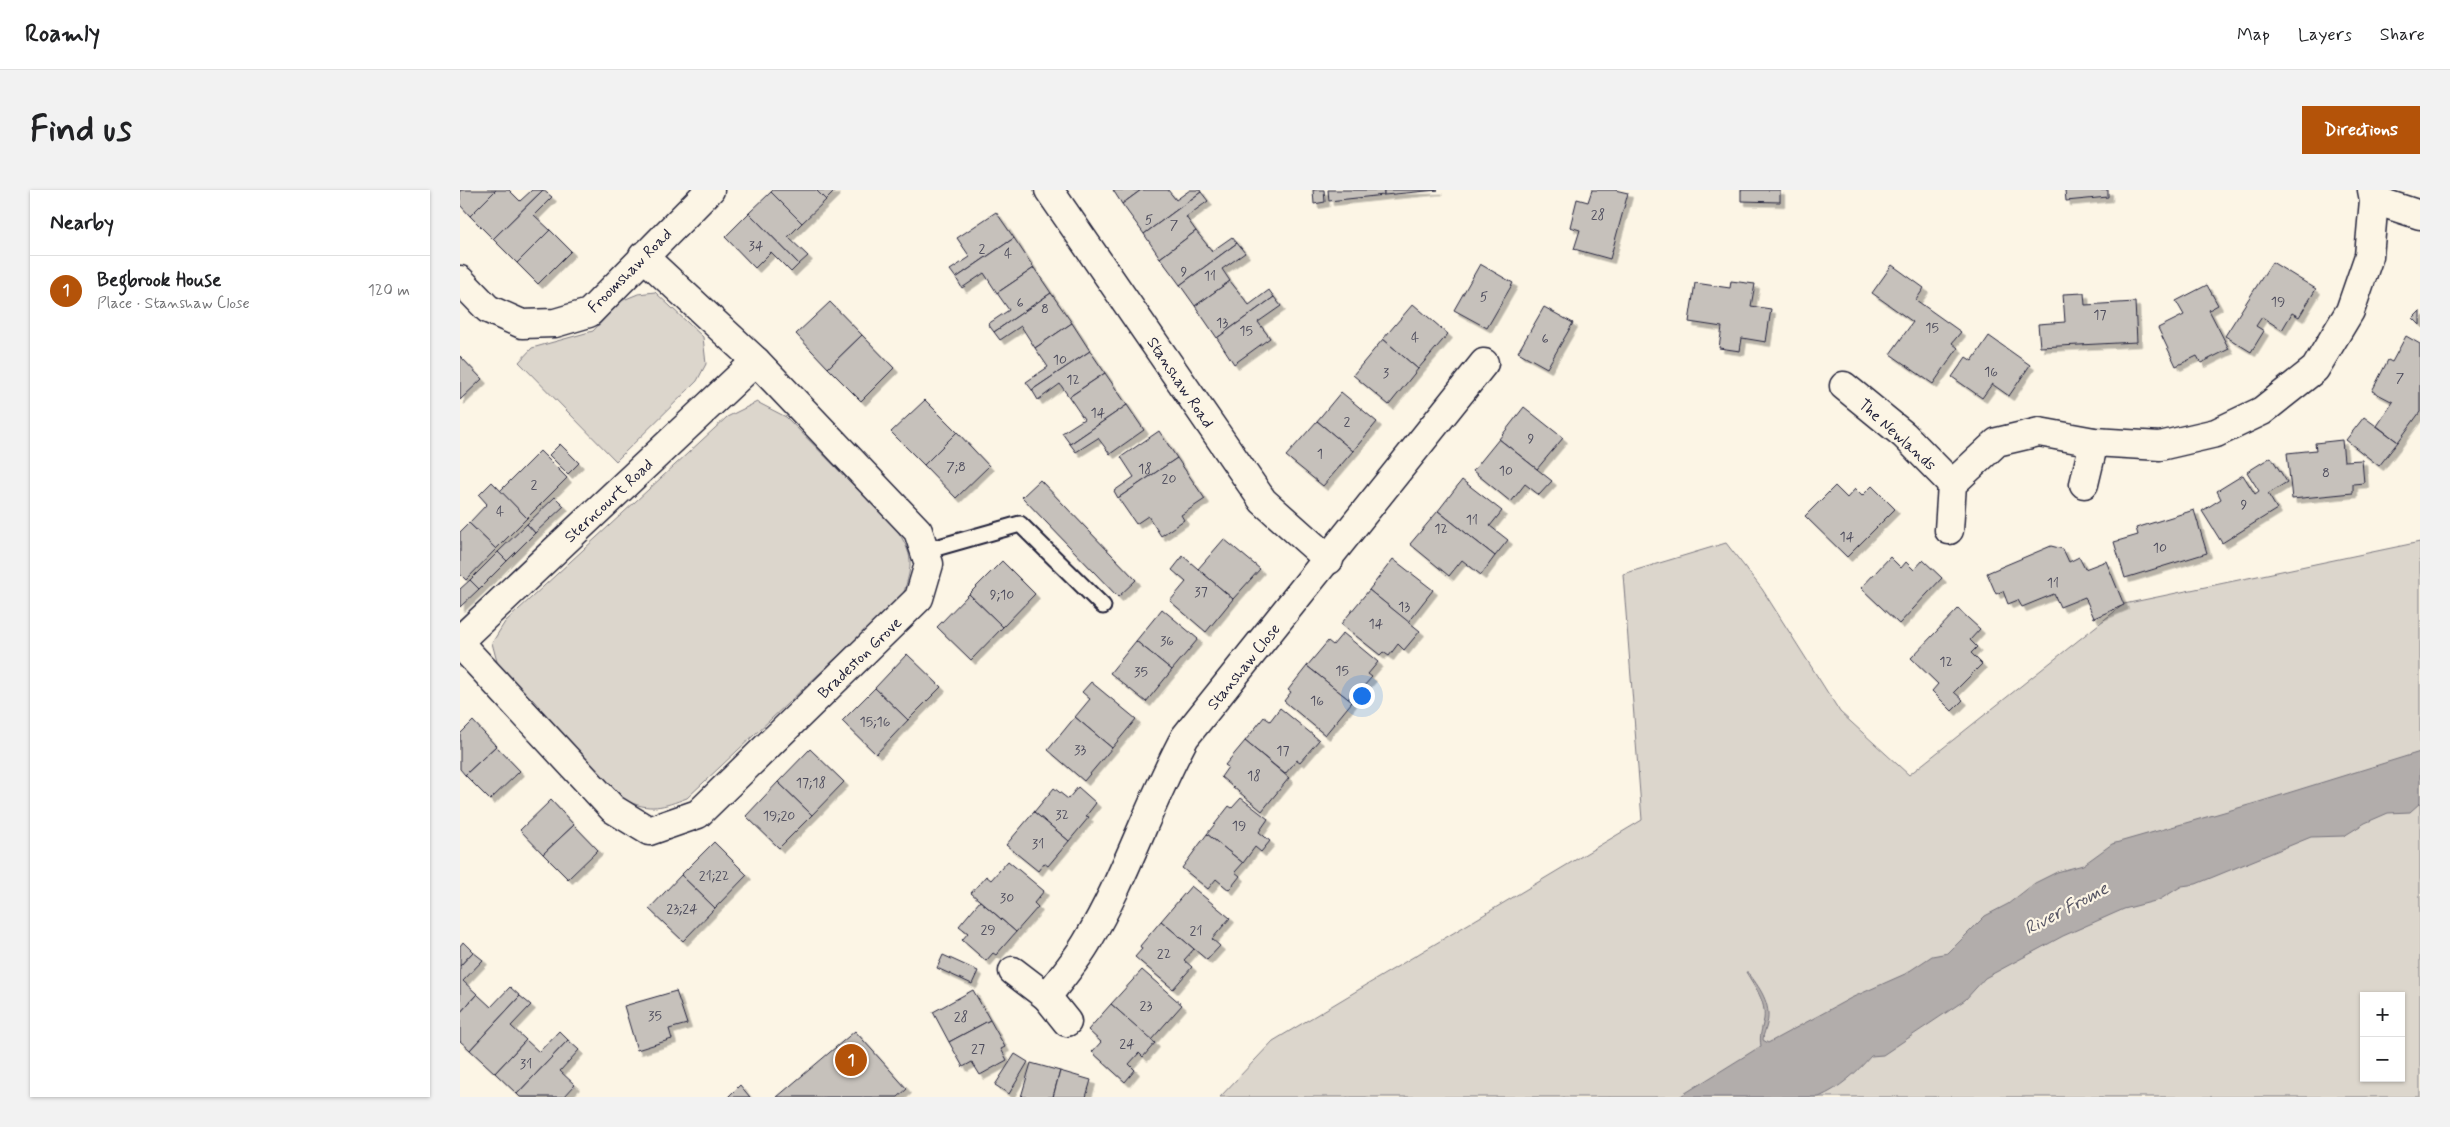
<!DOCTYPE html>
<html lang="en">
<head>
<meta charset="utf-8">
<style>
	body { margin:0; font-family:Mynerve,sans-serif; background:#f2f2f2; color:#202124 }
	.controls { position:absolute; right:15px; bottom:15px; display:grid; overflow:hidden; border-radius:0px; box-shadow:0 1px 4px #0004 }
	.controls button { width:45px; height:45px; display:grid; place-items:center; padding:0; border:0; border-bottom:1px solid #e0e0e0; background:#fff; color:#202124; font:25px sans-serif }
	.you { position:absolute; left:901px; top:505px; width:18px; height:18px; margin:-12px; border:4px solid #fff; border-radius:50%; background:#1a73e8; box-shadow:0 0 0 8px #1a73e833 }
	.badge { display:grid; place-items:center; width:32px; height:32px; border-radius:50%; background:#b45309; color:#fff; font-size:16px; font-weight:700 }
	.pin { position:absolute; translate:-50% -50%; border:2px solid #fff; box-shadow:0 1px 5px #0006 }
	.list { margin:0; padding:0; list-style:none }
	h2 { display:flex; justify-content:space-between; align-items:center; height:65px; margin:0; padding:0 20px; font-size:21px }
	h2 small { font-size:16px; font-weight:400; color:#757577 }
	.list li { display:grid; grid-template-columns:32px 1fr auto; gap:15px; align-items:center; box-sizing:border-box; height:70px; padding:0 20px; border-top:1px solid #e0e0e0 }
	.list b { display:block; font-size:19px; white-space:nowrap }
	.list p { margin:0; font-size:16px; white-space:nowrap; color:#757577 }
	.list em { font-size:16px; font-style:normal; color:#757577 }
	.map { position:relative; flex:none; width:1960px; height:907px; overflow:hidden; border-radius:0px }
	header { display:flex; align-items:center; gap:30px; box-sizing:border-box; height:70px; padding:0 25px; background:#fff; border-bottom:1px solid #e0e0e0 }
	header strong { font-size:24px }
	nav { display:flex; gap:28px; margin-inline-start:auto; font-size:18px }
	.intro { display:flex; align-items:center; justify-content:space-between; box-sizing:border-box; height:120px; padding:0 30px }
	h1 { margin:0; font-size:35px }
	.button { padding:12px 22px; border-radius:0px; background:#b45309; color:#fff; font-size:18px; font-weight:700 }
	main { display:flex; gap:30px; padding:0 30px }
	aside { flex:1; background:#fff; border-radius:0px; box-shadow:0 1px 4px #0004 }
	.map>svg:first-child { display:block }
	.green { fill:#dcd6cc; stroke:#7f7c84; fill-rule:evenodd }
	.water { fill:#b2adab; stroke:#78757e }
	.building { fill:#c6c1bb; stroke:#22223b; filter:url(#shadow) }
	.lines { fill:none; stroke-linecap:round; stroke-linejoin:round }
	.service-casing { stroke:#22223b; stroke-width:19 }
	.minor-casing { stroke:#22223b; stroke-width:31 }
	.service { stroke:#fcf5e5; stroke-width:15 }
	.minor { stroke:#fcf5e5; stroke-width:28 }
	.labels { text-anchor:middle; stroke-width:4.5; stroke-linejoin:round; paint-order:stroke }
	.number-label { font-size:14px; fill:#4b4a5b }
	.street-label { font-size:16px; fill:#22223b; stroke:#fcf5e5 }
	.water-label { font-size:18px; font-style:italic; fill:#545362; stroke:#fcf5e5 }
</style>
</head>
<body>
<header>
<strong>Roamly</strong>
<nav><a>Map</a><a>Layers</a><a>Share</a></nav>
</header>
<div class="intro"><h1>Find us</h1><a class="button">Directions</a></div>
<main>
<aside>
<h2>Nearby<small></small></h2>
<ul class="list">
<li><span class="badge">1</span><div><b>Begbrook House</b><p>Place · Stanshaw Close</p></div><em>120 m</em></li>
</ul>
</aside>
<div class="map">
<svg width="1960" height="907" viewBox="0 0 1960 907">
	<defs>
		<filter id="shadow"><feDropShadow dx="4.5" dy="4.5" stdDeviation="0" flood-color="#0004"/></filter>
	</defs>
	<rect width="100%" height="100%" fill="#fcf5e5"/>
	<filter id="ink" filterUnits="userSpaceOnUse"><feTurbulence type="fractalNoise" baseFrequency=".02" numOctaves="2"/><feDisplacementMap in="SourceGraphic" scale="10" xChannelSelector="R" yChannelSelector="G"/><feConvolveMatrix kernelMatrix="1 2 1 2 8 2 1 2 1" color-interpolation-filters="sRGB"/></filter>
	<g filter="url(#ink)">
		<g class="green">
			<polygon points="195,102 243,147 246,174 237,191 156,271 59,172 72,158 133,141 161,111 178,104"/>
			<path d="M297,212l29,15 110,111c18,29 17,35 7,67l-216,203c-24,9 -37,14 -62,2l-126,-131 -7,-26 13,-21 222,-205z"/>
			<path d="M1960,352v555h-1200l53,-56 369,-221 -19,-246 103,-31 36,46 78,123 69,63 215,-171zM1904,806h37v82h-37z"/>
		</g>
		<path class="water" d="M1960,562v51l-10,9 -22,1 -23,10 -21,13 -33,1 -115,47 -14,2 -23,14 -35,9 -61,27 -78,42 -20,22 -82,55 -12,1c-15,17 -31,32 -52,41h-140l82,-51c-2,-10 1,-17 3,-27 2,-18 -9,-32 -18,-47h2c11,15 24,32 19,52 -1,6 -4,9 -4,16l5,3 83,-45 54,-24 27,-18 16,-3 37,-37 23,-12 27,-21 22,-11 26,-7 29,-21 147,-42z"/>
		<g class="building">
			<polygon points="0,0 36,0 10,26 0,15"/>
			<polygon points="36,0 49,0 60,11 72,0 83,0 33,49 10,26"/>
			<polygon points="83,0 92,7 74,25 90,40 57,73 33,49"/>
			<polygon points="313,0 356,0 366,10 342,33 311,2"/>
			<polygon points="356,0 376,0 366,10"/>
			<polygon points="653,0 681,0 662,14"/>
			<polygon points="681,0 708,0 716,10 730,0 740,0 741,2 684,44 662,14"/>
			<polygon points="853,0 864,0 865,12 854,14"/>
			<polygon points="868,0 924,0 924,5 869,11"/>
			<polygon points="924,0 978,0 924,5"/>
			<polygon points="1132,0 1155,0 1168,3 1150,69 1114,59 1120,40 1110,37 1117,9 1128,12"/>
			<polygon points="1281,0 1320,0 1320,12 1281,11"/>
			<polygon points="1605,0 1648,0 1648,7 1606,11"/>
			<polygon points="311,2 342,33 328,47 348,66 339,74 289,23"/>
			<polygon points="741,2 748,11 726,27 736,41 700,68 684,44"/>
			<polygon points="536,22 554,48 496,88 490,80 510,67 497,48"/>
			<polygon points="289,23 339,74 331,82 311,62 295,78 265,47"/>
			<polygon points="90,40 111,61 78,94 57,73"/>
			<polygon points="736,41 752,61 772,47 777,53 720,95 700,68"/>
			<polygon points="554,48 574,78 537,103 524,83 502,98 496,88"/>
			<polygon points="777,53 785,63 762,79 770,91 735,116 720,95"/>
			<polygon points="1812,72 1856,99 1839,127 1832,123 1822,140 1802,127 1796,136 1804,141 1791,162 1765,146"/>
			<polygon points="1020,74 1053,93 1027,138 994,120"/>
			<polygon points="1432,75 1464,98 1456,110 1501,142 1492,153 1498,158 1473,194 1430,164 1453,132 1412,103"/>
			<polygon points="574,78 591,103 534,142 528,134 549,120 537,103"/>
			<polygon points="770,91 789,115 809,100 814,107 757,148 735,116"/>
			<polygon points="1271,91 1295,94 1291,116 1311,119 1306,152 1282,148 1280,161 1259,158 1262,137 1229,132 1235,93 1270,98"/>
			<polygon points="1747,95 1758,115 1749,120 1769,159 1741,173 1737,166 1716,176 1698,138 1724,125 1716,111"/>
			<polygon points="591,103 612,133 575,158 561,136 540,150 534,142"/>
			<polygon points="1624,103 1625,115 1675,112 1677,152 1580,157 1578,134 1605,132 1603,104"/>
			<polygon points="814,107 821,116 798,132 810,148 774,174 757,148"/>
			<polygon points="370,112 402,145 368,178 336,144"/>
			<polygon points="953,114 988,144 958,179 923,149"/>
			<polygon points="1084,117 1113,133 1087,178 1058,162"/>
			<polygon points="1960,121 1960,135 1953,128"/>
			<polygon points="612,133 630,161 572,200 566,192 588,177 575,158"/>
			<polygon points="402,145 434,178 401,211 368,178"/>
			<polygon points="1529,146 1570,175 1549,206 1532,194 1522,208 1492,187 1506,167 1512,171"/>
			<polygon points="1946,146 1960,154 1960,222 1938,252 1917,236 1933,212 1912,201 1928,170 1932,172"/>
			<polygon points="923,149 958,179 929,215 893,185"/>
			<polygon points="630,161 645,183 609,207 600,194 578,210 572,200"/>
			<polygon points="0,166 22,189 0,210"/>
			<polygon points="645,183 667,215 610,254 602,243 624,229 609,207"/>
			<polygon points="881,202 917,232 893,261 857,231"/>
			<polygon points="465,210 497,242 464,275 431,242"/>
			<polygon points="667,215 684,240 650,264 638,248 616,262 610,254"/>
			<polygon points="1064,217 1103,248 1077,279 1039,249"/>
			<polygon points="1904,227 1938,252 1919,276 1886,250"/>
			<polygon points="857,231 893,261 863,296 826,266"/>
			<polygon points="699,241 717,268 658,308 654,301 674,287 661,267"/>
			<polygon points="497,242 529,276 496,308 464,275"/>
			<polygon points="1039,249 1092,291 1079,305 1065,294 1051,312 1013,281"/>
			<polygon points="1882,250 1884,271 1902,270 1904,293 1893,294 1893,303 1832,309 1827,263 1856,260 1855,253"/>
			<polygon points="100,254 119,273 108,284 89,265"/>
			<polygon points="80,261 107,288 67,328 40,301"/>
			<polygon points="1811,267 1827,292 1808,304 1817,319 1762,353 1742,321 1761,309 1757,301 1783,285 1795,304 1799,301 1787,282"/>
			<polygon points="717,268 745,309 721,325 724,330 701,346 688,326 676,334 658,308"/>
			<polygon points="580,290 676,390 658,407 562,307"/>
			<polygon points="1002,290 1042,321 1030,336 1048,350 1035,366 978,321"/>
			<polygon points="32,292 67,328 36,359 9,333 27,314 19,305"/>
			<polygon points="1375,296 1387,308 1395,299 1402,306 1412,296 1435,319 1387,367 1345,326"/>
			<polygon points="95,307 104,316 75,343 67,334"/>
			<polygon points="1734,320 1747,363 1665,388 1654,352 1678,345 1676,338"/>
			<polygon points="978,321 1035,366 1021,385 1002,370 989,386 950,354"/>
			<polygon points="9,333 36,359 6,390 0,384 0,342"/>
			<polygon points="67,334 75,343 47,371 38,362"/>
			<polygon points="764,349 800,379 773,409 738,379"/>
			<polygon points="1591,356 1603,359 1609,372 1619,367 1625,379 1646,371 1664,415 1634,428 1625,407 1600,417 1594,404 1562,417 1558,410 1548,414 1543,401 1536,404 1527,383"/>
			<polygon points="38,362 47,371 19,399 10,390"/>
			<polygon points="723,366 773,409 746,442 710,411 726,392 712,380"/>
			<polygon points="1430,367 1441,378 1446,372 1454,380 1463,370 1482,388 1439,434 1401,398"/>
			<polygon points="933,369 973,400 948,432 909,400"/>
			<polygon points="542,371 575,404 543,437 509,404"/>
			<polygon points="10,390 19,399 0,417 0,399"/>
			<polygon points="909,400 960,441 944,460 938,454 929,466 923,462 920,465 881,434"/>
			<polygon points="509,404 543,437 511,470 477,437"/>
			<polygon points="702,419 738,449 712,480 676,451"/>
			<polygon points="1498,419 1520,439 1510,450 1517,457 1511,463 1522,474 1494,502 1503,510 1492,521 1472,501 1478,494 1451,468"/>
			<polygon points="883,443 918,472 908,484 912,487 903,497 900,495 888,509 847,476 868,451 873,455"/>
			<polygon points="676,451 712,480 686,512 650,483"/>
			<polygon points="447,464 481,497 448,530 415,498"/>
			<polygon points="847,476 892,512 865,545 824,511 831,502 828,500"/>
			<polygon points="631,492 676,529 652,558 615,527 630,509 622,502"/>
			<polygon points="415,498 448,530 416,564 382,531"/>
			<polygon points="820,518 859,550 840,572 837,570 825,584 785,551 804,527 810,531"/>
			<polygon points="615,527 652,558 624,591 588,560"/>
			<polygon points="13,531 36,556 5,585 0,579 0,544"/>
			<polygon points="785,551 829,588 802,621 761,587 768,577 765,575"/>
			<polygon points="36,556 60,581 30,610 5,585"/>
			<polygon points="350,559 384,592 352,625 318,592"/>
			<polygon points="318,592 352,625 319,658 286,626"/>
			<polygon points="618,597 636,613 626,626 629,627 609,651 574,622 594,598 608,609"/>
			<polygon points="781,608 808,629 799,642 810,651 801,662 795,657 783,673 747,644 769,616 772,618"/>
			<polygon points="91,610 114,635 83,664 60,640"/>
			<polygon points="574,622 609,651 588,676 584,673 578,681 546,655"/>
			<polygon points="114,635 138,660 108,689 83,664"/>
			<polygon points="747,644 783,673 775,682 780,686 769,700 756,689 748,699 722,678"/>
			<polygon points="254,652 287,685 255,718 221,685"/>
			<polygon points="548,671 584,701 574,713 578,717 556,742 511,703 526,686 531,690"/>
			<polygon points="221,685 255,718 223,751 189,719"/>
			<polygon points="731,696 770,728 752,749 760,756 747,770 701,731"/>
			<polygon points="520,711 556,742 536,765 533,763 526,771 502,750 508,743 499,736"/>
			<polygon points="701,731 734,759 724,770 732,777 713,799 675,767 682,759 680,756"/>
			<polygon points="3,752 13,762 0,776 0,756"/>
			<polygon points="13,762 23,770 3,791 17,804 0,823 0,776"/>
			<polygon points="483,765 518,781 512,794 477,778"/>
			<polygon points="682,780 722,815 691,850 651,814"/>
			<polygon points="50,797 60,806 10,860 0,851 0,823 17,804 31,817"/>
			<polygon points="513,800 530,830 489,852 473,822"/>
			<polygon points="216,801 227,834 209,839 212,849 177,860 164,816"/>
			<polygon points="60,806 71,815 51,836 66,850 35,883 10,860"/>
			<polygon points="651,814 695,853 683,867 679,863 669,874 675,880 665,892 632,862 641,852 628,840"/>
			<polygon points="530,830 545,857 541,859 547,870 520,885 512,872 503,877 489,852"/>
			<polygon points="99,841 108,850 57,904 35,883 66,850 79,862"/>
			<polygon points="395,841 447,899 438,907 317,907"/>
			<polygon points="108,850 119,860 100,881 115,895 104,907 60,907 57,904"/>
			<polygon points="555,864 568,872 549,904 535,895"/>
			<polygon points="571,873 600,881 593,907 561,907"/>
			<polygon points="600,881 631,890 626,907 593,907"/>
			<polygon points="280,895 290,907 268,907"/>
		</g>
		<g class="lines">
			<g class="service-casing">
				<polyline id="service" points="465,361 560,334 643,416"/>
			</g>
			<g class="minor-casing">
				<g id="minor">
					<polyline points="589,0 803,311 869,370"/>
					<polyline points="1914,10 1960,25"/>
					<polyline points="0,90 28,119 62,134 95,133 129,123 250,0"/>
					<polyline points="1384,196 1444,245 1492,294"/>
					<polyline points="1624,294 1634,252"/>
					<polyline points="1489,340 1492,294 1537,252 1579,242 1634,252 1700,256 1756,243 1802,221 1855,179 1890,121 1909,66 1914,10 1912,0"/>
					<polyline points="0,450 296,171"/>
					<polyline points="0,454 153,619 189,641 238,624 459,408 469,374 458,341 296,171 183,66"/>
					<polyline points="553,781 587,807 607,832"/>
					<path d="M587,807c13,-18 29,-36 40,-55 39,-65 62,-139 98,-205l299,-374"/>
				</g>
			</g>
			<use href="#service" class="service"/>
			<use href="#minor" class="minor"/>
		</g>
	</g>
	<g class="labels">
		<g class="number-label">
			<text x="1138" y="29">28</text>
			<text x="689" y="34">5</text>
			<text x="714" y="39">7</text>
			<text x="296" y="60">34</text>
			<text x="522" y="63">2</text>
			<text x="548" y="68">4</text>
			<text x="724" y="86">9</text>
			<text x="750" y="90">11</text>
			<text x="1024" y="111">5</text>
			<text x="1818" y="116">19</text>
			<text x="560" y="117">6</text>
			<text x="585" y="123">8</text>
			<text x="1640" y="129">17</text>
			<text x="762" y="137">13</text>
			<text x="1472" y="142">15</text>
			<text x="786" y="145">15</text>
			<text x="955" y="152">4</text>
			<text x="1085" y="153">6</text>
			<text x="600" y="174">10</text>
			<text x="1531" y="186">16</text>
			<text x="926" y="187">3</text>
			<text x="1940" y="192">7</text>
			<text x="613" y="194">12</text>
			<text x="638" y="227">14</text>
			<text x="887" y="236">2</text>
			<text x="1071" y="253">9</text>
			<text x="860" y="268">1</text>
			<text x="496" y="281">7;8</text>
			<text x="685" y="283">18</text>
			<text x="1046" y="285">10</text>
			<text x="1866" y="287">8</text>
			<text x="709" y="293">20</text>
			<text x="74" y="299">2</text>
			<text x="1784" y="319">9</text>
			<text x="40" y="326">4</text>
			<text x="1012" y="334">11</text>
			<text x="981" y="343">12</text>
			<text x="1387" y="351">14</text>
			<text x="1700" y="362">10</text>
			<text x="1593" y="397">11</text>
			<text x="741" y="406">37</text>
			<text x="542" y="409">9;10</text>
			<text x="944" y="421">13</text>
			<text x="916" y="438">14</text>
			<text x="707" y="455">36</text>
			<text x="1486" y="476">12</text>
			<text x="882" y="485">15</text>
			<text x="681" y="486">35</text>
			<text x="857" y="515">16</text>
			<text x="415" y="536">15;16</text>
			<text x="620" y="564">33</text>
			<text x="823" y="565">17</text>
			<text x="794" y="590">18</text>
			<text x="351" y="597">17;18</text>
			<text x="602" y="629">32</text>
			<text x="319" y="630">19;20</text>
			<text x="779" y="640">19</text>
			<text x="578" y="658">31</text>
			<text x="254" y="690">21;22</text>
			<text x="547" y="712">30</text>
			<text x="222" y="723">23;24</text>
			<text x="528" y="744">29</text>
			<text x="736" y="745">21</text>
			<text x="704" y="768">22</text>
			<text x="686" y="820">23</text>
			<text x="195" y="830">35</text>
			<text x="501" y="831">28</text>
			<text x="667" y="858">24</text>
			<text x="518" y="863">27</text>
			<text x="66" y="878">31</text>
		</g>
		<g class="street-label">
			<text transform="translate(169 80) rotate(-45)" y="6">Froomshaw Road</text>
			<text transform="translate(721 192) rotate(56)" y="6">Stanshaw Road</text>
			<text transform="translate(1438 244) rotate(42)" y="6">The Newlands</text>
			<text transform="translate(148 310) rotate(-43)" y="6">Sterncourt Road</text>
			<text transform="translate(399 467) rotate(-44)" y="6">Bradeston Grove</text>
			<text transform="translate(783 476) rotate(-51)" y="6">Stanshaw Close</text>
		</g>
		<g class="water-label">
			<text transform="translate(1606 718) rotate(-28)" y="6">River Frome</text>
		</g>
	</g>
</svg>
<div class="controls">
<button>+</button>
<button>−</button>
</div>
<div class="you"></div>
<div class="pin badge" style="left:391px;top:870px">1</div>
</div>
</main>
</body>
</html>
